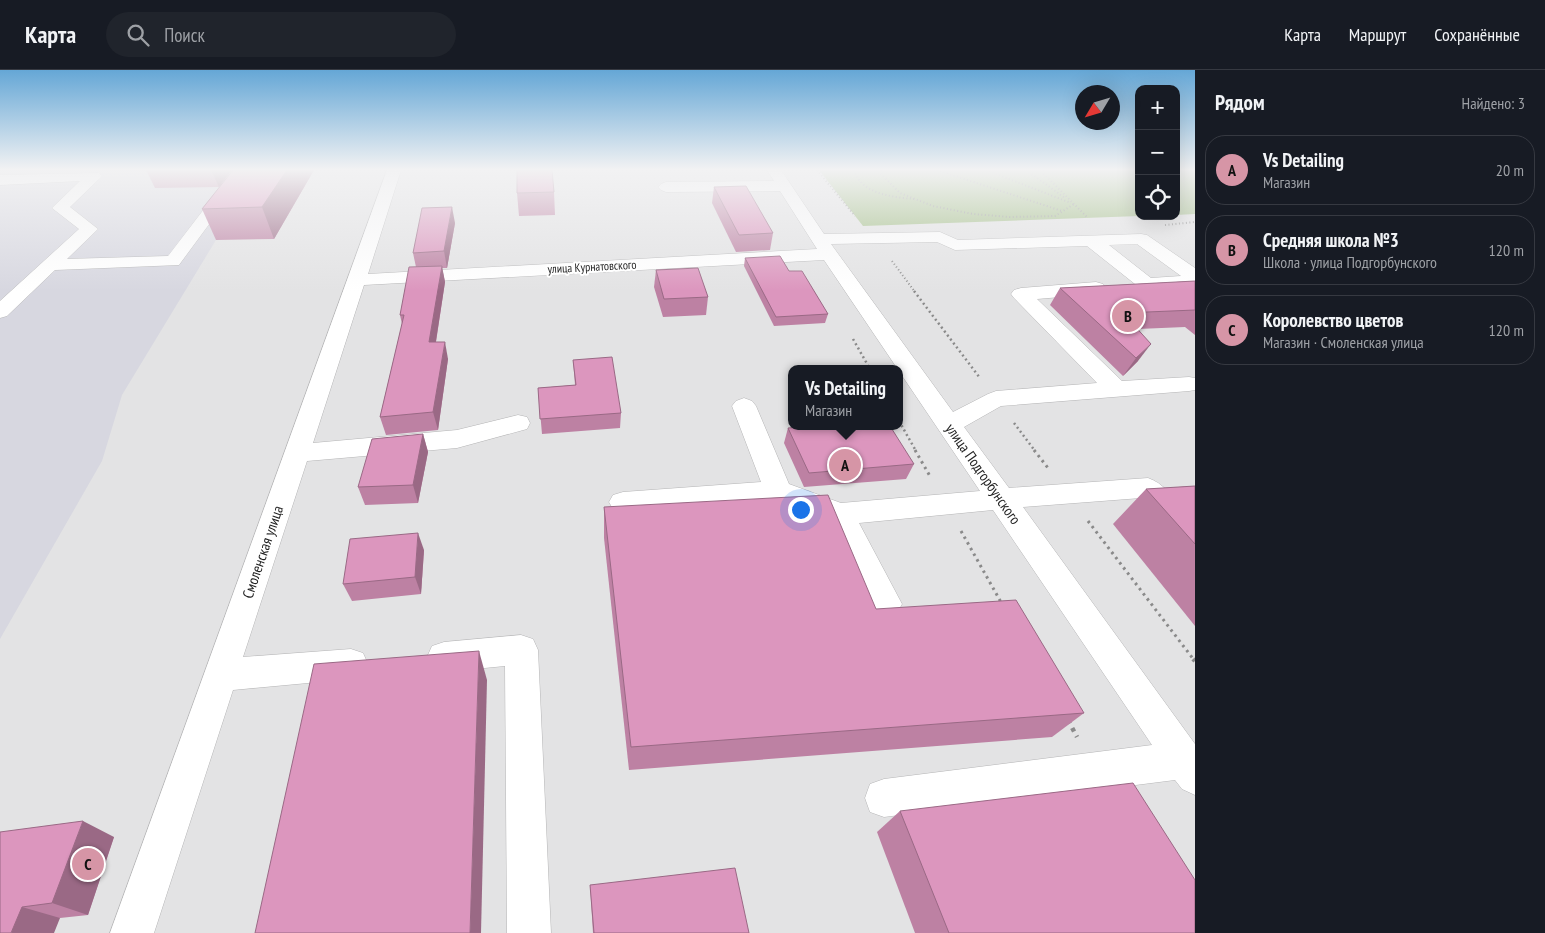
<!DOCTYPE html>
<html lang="ru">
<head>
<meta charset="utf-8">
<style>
	body { margin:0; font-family:"PT Sans Narrow",sans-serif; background:#20242c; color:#f1f3f6 }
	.controls { position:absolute; right:15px; top:15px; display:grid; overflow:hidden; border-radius:10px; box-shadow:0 5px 20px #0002 }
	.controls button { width:45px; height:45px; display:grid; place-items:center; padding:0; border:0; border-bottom:1px solid #363941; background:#171b24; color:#f1f3f6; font:25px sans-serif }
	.compass { position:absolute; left:1075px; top:15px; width:45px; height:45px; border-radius:50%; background:#171b24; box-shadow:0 5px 20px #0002; rotate:232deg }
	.you { position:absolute; left:800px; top:439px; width:18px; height:18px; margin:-12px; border:4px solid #fff; border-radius:50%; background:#1a73e8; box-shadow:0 0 0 8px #1a73e833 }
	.badge { display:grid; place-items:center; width:32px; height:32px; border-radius:50%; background:#d695a6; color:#111; font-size:16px; font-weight:700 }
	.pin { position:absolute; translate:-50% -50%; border:2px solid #fff; box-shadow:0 1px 5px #0006 }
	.popup { position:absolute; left:788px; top:295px; width:115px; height:65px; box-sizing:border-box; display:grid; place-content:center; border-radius:10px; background:#171b24; filter:drop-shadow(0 1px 4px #0005); font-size:16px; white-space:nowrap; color:#9ea1a6 }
	.popup b { font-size:19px; color:#f1f3f6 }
	.popup::after { content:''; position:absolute; left:50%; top:100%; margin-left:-10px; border:10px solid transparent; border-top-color:#171b24 }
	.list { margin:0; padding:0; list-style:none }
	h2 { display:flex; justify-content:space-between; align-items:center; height:65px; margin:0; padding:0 20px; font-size:21px }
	h2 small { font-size:16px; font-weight:400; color:#9ea1a6 }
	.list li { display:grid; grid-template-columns:32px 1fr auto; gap:15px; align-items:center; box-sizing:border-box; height:70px; margin:0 10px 10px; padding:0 10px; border:1px solid #363941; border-radius:20px }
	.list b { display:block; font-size:19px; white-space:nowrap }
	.list p { margin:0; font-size:16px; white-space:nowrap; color:#9ea1a6 }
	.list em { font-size:16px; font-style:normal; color:#9ea1a6 }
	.icon { flex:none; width:28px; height:28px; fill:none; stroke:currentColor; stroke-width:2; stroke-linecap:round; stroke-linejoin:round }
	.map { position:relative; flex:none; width:1195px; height:863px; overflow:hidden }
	header { display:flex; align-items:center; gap:30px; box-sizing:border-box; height:70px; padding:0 25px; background:#171b24; border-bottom:1px solid #363941 }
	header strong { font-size:24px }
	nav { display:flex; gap:28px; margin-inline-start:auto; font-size:18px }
	.search { width:350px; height:45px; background:#20242c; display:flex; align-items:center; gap:12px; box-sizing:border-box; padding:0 18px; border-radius:28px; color:#9ea1a6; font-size:19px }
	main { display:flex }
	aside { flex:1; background:#171b24 }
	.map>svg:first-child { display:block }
	.built { fill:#d7d7e0 }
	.green { fill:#9dbb7f }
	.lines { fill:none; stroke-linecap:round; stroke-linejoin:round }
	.minor-casing { stroke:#b5b5b6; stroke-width:1 }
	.path-far3 { stroke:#8a8a8a; stroke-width:2; stroke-dasharray:1 2.5; stroke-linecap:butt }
	.path-far2 { stroke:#8a8a8a; stroke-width:2.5; stroke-dasharray:2 3; stroke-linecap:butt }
	.path-far1 { stroke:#8a8a8a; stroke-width:3; stroke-dasharray:2.5 4; stroke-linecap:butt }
	.path { stroke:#8a8a8a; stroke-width:4.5; stroke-dasharray:4 5; stroke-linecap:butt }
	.minor { fill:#fff; fill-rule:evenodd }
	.wall { fill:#bd81a3 }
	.shaded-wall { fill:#9a6985 }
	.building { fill:#dc96be; stroke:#9a6985 }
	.labels { text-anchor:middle; stroke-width:4; stroke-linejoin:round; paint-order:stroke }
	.far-street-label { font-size:12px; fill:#1e1e1e; stroke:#fff }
	.street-label { font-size:15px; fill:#1e1e1e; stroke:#fff }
</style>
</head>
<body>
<header>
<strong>Карта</strong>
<div class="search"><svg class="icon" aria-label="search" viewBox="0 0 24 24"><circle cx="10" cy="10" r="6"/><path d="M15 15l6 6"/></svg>Поиск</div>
<nav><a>Карта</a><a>Маршрут</a><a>Сохранённые</a></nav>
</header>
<main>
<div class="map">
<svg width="1195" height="863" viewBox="0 0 1195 863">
	<rect width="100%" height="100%" fill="#e3e3e4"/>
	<polygon class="built" points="0,100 266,100 216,170 122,325 102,391 0,569"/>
	<g class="green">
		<polygon points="819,100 1139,100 1139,146 863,156"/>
		<polygon points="1176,100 1195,100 1195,144 1176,145"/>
	</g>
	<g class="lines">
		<g class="minor-casing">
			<g id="minor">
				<polygon points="234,100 249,100 179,195 55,200 7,246 0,248 0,231 79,159 52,138 80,111 0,115 0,105 99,103 102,106 99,109 70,137 98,159 67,189 168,186"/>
				<path d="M387,100h14l-33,104 449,-25 -37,-58 -114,1 -5,-2 -3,-3 3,-3 5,-2 108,-1 -7,-11h14l43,64 116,-2 18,8 183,-6 6,1 48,33v19l-48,3 -7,-2 -53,-42 -132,4 -18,-8 -106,2 122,168 35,-18 8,-3 101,-8 -83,-85 -3,-4 3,-4 7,-2 75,-6 7,2 3,4 -3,4 -7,2 -59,5 85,82 67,-4 6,1v12l-6,1 -188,15 -37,21 45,61 139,-10c15,5 27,20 35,34l-4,7c-21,7 -26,-6 -38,-21l-118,9 172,237v51l-13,-6 -7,-9 -291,37 -14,-5 -5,-14 5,-14 14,-5 268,-34 -159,-235 -134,13 43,81 -5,9 -11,4 -11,-4 -45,-92 -54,-20 -153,11 -10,-3 -4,-7 4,-7 10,-3 138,-10 -29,-76 4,-5 8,-3 8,3 4,5 33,78 52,19 139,-12 -156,-231 -460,25 -51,158 144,-13 61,-15 9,2 3,6 -3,6 -70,19 -150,13 -64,196 108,-8 12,4 5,11 -5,11 -12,4 -118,11 -79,243h-44zM1137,174l44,32 -30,2 -42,-33z"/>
				<polygon points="521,565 533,569 538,580 551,863 507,863 505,596 444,602 432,598 427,587 432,576 444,572"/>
			</g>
		</g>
		<g class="path-far3">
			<polyline points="817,100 855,146"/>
			<path d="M854,100c7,24 38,27 60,29"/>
			<polyline points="881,100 881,104 900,123 933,136 973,144 1010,147 1055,146 1074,134"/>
			<polyline points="937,100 1062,141"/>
			<polyline points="986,100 1071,133"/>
			<polyline points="1026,100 1065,128"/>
			<polyline points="1044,100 1044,104 1087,147"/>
			<polyline points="1165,155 1195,152"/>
			<polyline points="892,191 915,222"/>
		</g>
		<g class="path-far2">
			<polyline points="914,221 980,308"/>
			<polyline points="853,269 870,299"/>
			<polyline points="899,351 916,381"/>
			<polyline points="1014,353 1035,381"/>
		</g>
		<g class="path-far1">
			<polyline points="915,380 931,408"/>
			<polyline points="1034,380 1048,398"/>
			<polyline points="1088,451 1194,590"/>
			<polyline points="961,461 1002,534"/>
		</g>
		<g class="path">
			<polyline points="1193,589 1195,591"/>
			<polyline points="1068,650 1077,667"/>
		</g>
		<use href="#minor" class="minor"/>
	</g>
	<g class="wall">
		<polygon points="146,100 232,100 219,117 155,118"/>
		<polygon points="233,100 314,100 274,169 216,170 202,139"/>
		<polygon points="714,117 773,163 770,180 736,182 712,133"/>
		<polygon points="554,122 555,145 519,146 517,123"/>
		<polygon points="455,153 447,198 442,198 445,212 436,272 448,289 438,360 386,365 380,347 402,254 400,245 416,197 413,183"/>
		<polygon points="745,188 789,201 828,244 825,253 774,256 744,196"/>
		<polygon points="656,200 708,227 706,245 663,247 654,217"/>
		<polygon points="1195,211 1195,265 1185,257 1138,259 1138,291 1123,306 1050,235 1060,218"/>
		<polygon points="573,290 621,343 620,358 542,364 538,318 575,315"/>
		<polygon points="788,358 914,394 906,409 804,417 784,373"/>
		<polygon points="423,364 428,382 418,433 365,435 358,417"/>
		<polygon points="1195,416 1195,556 1113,454 1146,419"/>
		<polygon points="604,437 876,539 1084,643 1052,667 629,700 604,468"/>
		<polygon points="424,480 421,524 352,531 343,514"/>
		<polygon points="900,741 1195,863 915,863 877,762"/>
		<polygon points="0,762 114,767 88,845 60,848 0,863"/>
		<polygon points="590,815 749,863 593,863"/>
	</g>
	<g class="shaded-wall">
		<polygon points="211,100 232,100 219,117"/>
		<polygon points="287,100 314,100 274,169 262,137"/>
		<polygon points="452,137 455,153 447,198 444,181"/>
		<polygon points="442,196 445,212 433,290 429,272"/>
		<polygon points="445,272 448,289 438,360 433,342"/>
		<polygon points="1151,274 1138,291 1123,306 1136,288"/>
		<polygon points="423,364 428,382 418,433 413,415"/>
		<polygon points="418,463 424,480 421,524 415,507"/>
		<polygon points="479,581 487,610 481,863 470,863"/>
		<polygon points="83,751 114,767 88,845 52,833"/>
		<polygon points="22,837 60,848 54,863 11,863"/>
	</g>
	<g class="building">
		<polygon points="233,100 287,100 262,137 202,139"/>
		<polygon points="517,100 552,100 554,122 517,123"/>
		<polygon points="746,116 773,163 739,165 714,117"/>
		<polygon points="452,137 444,181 413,183 422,138"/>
		<polygon points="780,186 789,201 802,201 828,244 776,247 745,188"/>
		<polygon points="442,196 429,272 445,272 433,342 380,347 404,245 400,245 409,197"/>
		<polygon points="698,198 708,227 664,229 656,200"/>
		<polygon points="1195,211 1195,240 1123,243 1151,274 1136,288 1060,218"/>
		<polygon points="612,287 621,343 540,349 538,318 576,315 573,290"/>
		<polygon points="861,297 862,299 825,299"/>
		<polygon points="818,356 890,356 914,394 809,403 788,358"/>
		<polygon points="423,364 413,415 358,417 372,369"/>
		<polygon points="1195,416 1195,474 1146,419"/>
		<polygon points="828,425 876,539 1016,530 1084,643 631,677 604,437"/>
		<polygon points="418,463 415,507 343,514 350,469"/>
		<polygon points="479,581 470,863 255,863 314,594"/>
		<polygon points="1133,713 1195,810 1195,863 949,863 900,741"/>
		<polygon points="83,751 52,833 22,837 11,863 0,863 0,762"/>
		<polygon points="735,798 749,863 594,863 590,815"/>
	</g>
	<linearGradient id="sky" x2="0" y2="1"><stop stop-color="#65a7d6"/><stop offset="0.45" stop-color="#f2f2f3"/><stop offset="1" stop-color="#f2f2f3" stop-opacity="0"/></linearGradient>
	<rect width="1195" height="221" fill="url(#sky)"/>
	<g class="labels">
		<g class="far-street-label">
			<text transform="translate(592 197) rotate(-3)" y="4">улица Курнатовского</text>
		</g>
		<g class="street-label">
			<text transform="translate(983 404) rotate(55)" y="5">улица Подгорбунского</text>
			<text transform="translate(263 482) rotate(-71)" y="5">Смоленская улица</text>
		</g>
	</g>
</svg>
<div class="controls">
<button>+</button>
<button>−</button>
<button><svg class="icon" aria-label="locate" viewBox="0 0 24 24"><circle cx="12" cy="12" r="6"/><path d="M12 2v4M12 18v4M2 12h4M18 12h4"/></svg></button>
</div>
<svg class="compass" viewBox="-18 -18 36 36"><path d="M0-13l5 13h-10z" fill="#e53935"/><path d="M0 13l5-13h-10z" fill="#9ea1a6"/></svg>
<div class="you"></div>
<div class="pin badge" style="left:845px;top:395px">A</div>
<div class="popup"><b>Vs Detailing</b>Магазин</div>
<div class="pin badge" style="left:1128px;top:246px">B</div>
<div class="pin badge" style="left:88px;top:794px">C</div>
</div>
<aside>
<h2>Рядом<small>Найдено: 3</small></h2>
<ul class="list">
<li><span class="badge">A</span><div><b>Vs Detailing</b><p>Магазин</p></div><em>20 m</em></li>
<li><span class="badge">B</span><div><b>Средняя школа №3</b><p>Школа · улица Подгорбунского</p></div><em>120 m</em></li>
<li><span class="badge">C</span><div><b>Королевство цветов</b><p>Магазин · Смоленская улица</p></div><em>120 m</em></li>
</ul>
</aside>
</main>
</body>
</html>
